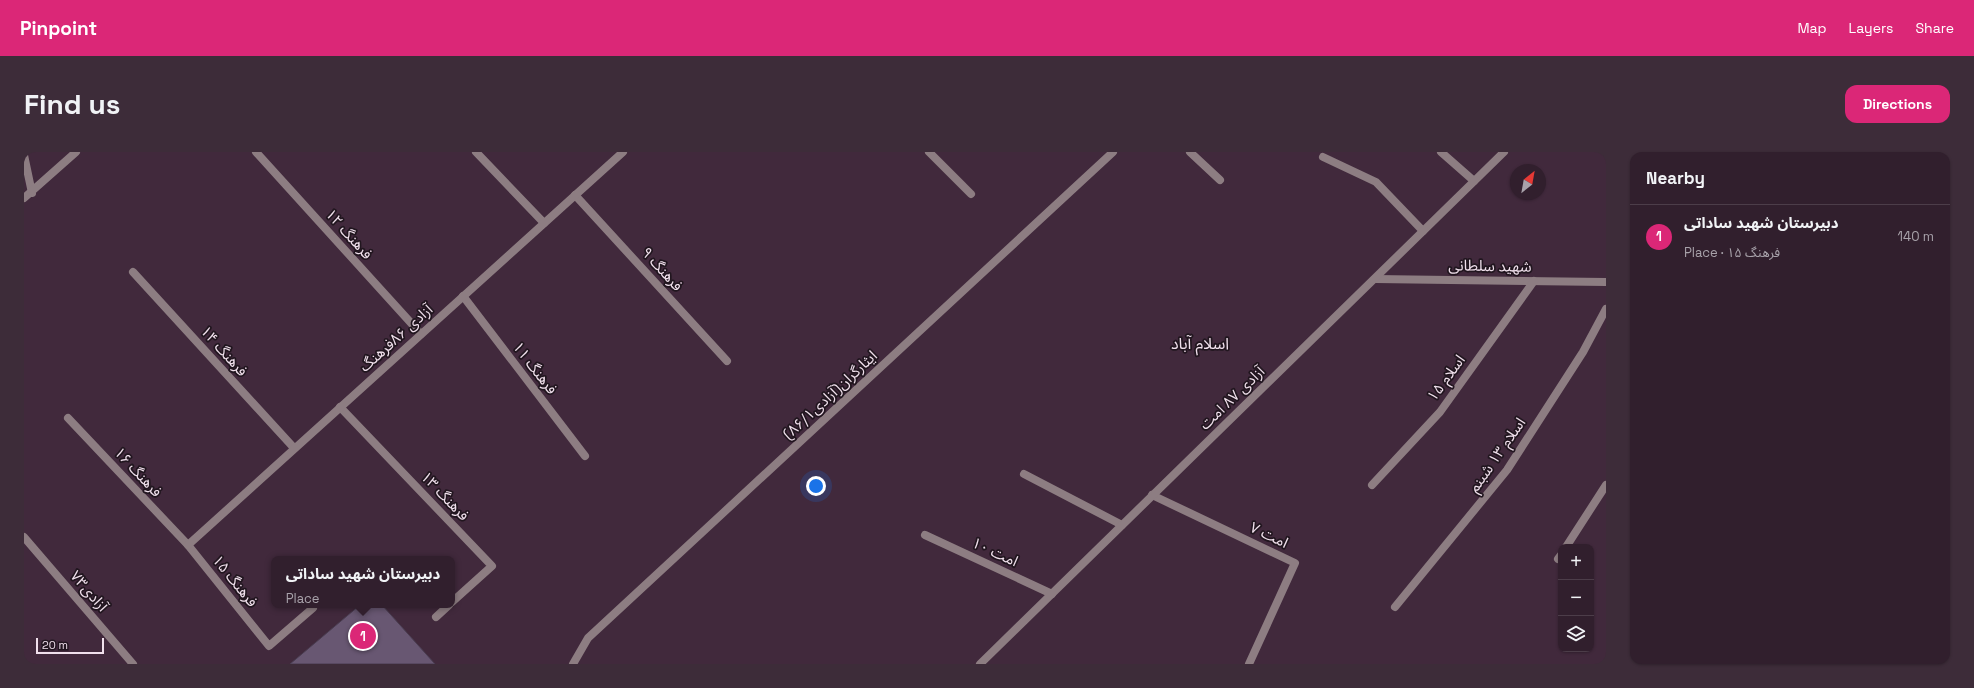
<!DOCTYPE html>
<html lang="en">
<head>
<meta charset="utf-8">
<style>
	body { margin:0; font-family:"Space Grotesk","Noto Sans Arabic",sans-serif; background:#3d2c39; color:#f1f3f6 }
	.controls { position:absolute; right:12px; bottom:12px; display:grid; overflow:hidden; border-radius:8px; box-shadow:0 1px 3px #0004 }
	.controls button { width:36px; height:36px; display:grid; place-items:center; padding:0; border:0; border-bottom:1px solid #4c3d49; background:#311f2d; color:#f1f3f6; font:20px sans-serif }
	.compass { position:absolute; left:1486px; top:12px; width:36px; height:36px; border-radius:50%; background:#311f2d; box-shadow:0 1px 3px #0004; rotate:31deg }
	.scale { position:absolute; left:12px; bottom:10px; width:68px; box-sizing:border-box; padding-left:4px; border:2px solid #f0e0ec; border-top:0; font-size:11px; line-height:14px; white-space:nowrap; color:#f0e0ec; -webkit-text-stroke:3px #21161f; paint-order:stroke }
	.you { position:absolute; left:792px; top:334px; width:14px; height:14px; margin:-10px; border:3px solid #fff; border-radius:50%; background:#1a73e8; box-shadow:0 0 0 6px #1a73e833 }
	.badge { display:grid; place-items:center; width:26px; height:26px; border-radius:50%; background:#db2777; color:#fff; font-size:13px; font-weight:700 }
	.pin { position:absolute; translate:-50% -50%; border:2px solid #fff; box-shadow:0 1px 4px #0006 }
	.popup { position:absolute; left:247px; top:404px; width:184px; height:52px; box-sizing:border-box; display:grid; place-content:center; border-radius:8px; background:#311f2d; filter:drop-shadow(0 1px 3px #0005); font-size:13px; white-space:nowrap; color:#a8a2aa }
	.popup b { font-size:15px; color:#f1f3f6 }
	.popup::after { content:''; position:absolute; left:50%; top:100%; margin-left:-8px; border:8px solid transparent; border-top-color:#311f2d }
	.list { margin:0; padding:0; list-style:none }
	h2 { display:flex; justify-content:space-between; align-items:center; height:52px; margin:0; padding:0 16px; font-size:17px }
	h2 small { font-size:13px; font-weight:400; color:#a8a2aa }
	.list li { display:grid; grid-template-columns:26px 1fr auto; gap:12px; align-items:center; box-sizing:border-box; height:64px; padding:0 16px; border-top:1px solid #4c3d49 }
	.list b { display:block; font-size:15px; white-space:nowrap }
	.list p { margin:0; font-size:13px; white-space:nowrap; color:#a8a2aa }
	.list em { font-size:13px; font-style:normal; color:#a8a2aa }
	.icon { flex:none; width:22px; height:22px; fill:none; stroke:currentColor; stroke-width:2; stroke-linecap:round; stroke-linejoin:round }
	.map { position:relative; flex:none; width:1582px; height:512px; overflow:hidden; border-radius:12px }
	header { display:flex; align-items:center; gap:24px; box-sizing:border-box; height:56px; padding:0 20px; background:#db2777; color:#fff }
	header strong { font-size:19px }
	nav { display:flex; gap:22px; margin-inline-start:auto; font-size:14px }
	.intro { display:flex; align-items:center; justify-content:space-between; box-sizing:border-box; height:96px; padding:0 24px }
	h1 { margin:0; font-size:28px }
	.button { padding:10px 18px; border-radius:12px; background:#db2777; color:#fff; font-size:14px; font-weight:700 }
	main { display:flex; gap:24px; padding:0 24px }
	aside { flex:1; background:#311f2d; border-radius:12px; box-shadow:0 1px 3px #0004 }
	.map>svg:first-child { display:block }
	.building { fill:#685772; stroke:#493d50 }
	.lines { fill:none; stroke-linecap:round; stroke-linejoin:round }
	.minor { stroke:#8d7d82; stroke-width:8 }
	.labels { text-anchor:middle; stroke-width:3.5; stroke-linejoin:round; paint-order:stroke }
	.street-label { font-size:15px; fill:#f0e0ec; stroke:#21161f }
	.neighbourhood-label { font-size:16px; fill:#f0e0ec; stroke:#21161f }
</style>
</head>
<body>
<header>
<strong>Pinpoint</strong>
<nav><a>Map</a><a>Layers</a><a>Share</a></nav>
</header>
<div class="intro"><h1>Find us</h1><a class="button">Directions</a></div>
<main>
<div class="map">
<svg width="1582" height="512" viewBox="0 0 1582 512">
	<rect width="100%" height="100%" fill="#41293c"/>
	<polygon class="building" points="336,453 358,453 411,512 266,512"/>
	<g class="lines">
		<g class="minor">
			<polyline points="232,0 397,182"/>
			<polyline points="452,0 520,71"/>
			<polyline points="905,0 947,42"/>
			<polyline points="1166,0 1196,28"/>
			<polyline points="1417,0 1450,29"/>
			<polyline points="0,3 8,41"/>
			<polyline points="1299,5 1352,30 1399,79"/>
			<polyline points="551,43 703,209"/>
			<polyline points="0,46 52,0"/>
			<polyline points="109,120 270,296"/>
			<polyline points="1351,127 1582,130"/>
			<polyline points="439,144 561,304"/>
			<polyline points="316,255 468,414 428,450"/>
			<polyline points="44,266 164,393 245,494 289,456"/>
			<polyline points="1000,322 1098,373"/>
			<polyline points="1348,333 1416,260 1510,129"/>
			<polyline points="1128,343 1271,411 1225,512"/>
			<polyline points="901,383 1028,442"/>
			<polyline points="0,385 109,512"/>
			<polyline points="164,393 599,0"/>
			<polyline points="1542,395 1582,333"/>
			<polyline points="1534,407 1537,403"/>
			<polyline points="1371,455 1483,318 1559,200 1582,157"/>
			<polyline points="412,465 425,453"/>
			<polyline points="549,512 564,486 1089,0"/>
			<polyline points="956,512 1480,0"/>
		</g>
	</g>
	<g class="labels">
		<g class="street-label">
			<text transform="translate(325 82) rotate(48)" y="5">فرهنگ ۱۲</text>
			<text transform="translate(1466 114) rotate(1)" y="5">شهید سلطانی</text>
			<text transform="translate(638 117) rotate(48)" y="5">فرهنگ ۹</text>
			<text transform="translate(372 186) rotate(-42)" y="5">آزادی ۸۶فرهنگ</text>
			<text transform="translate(200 199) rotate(48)" y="5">فرهنگ ۱۴</text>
			<text transform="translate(511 216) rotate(52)" y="5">فرهنگ ۱۱</text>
			<text transform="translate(1422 226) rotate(-54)" y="5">اسلام ۱۵</text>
			<text transform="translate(806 243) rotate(-43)" y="5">ایثارگران(آزادی۸۶/۱)</text>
			<text transform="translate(1208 246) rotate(-44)" y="5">آزادی ۸۷ امت</text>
			<text transform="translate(1473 303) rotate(-55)" y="5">اسلام ۱۳ شبنم</text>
			<text transform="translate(114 320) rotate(47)" y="5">فرهنگ ۱۶</text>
			<text transform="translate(421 344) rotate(46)" y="5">فرهنگ ۱۳</text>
			<text transform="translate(1245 383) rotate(26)" y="5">امت ۷</text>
			<text transform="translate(971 400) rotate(25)" y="5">امت ۱۰</text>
			<text transform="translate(211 429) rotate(51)" y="5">فرهنگ ۱۵</text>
			<text transform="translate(65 439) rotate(49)" y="5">آزادی۷۳</text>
		</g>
		<g class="neighbourhood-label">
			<text x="1176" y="197">اسلام آباد</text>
		</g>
	</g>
</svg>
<div class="controls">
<button>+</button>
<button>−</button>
<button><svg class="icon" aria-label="layers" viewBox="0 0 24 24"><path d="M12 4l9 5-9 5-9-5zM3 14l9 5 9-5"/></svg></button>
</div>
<svg class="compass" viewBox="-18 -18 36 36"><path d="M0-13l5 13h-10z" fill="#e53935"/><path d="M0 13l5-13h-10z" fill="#a8a2aa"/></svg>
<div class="scale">20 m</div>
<div class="you"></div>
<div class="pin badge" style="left:339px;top:484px">1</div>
<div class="popup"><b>دبیرستان شهید ساداتی</b>Place</div>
</div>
<aside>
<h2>Nearby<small></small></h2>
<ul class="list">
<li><span class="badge">1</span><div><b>دبیرستان شهید ساداتی</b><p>Place · فرهنگ ۱۵</p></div><em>140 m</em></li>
</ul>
</aside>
</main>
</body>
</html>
